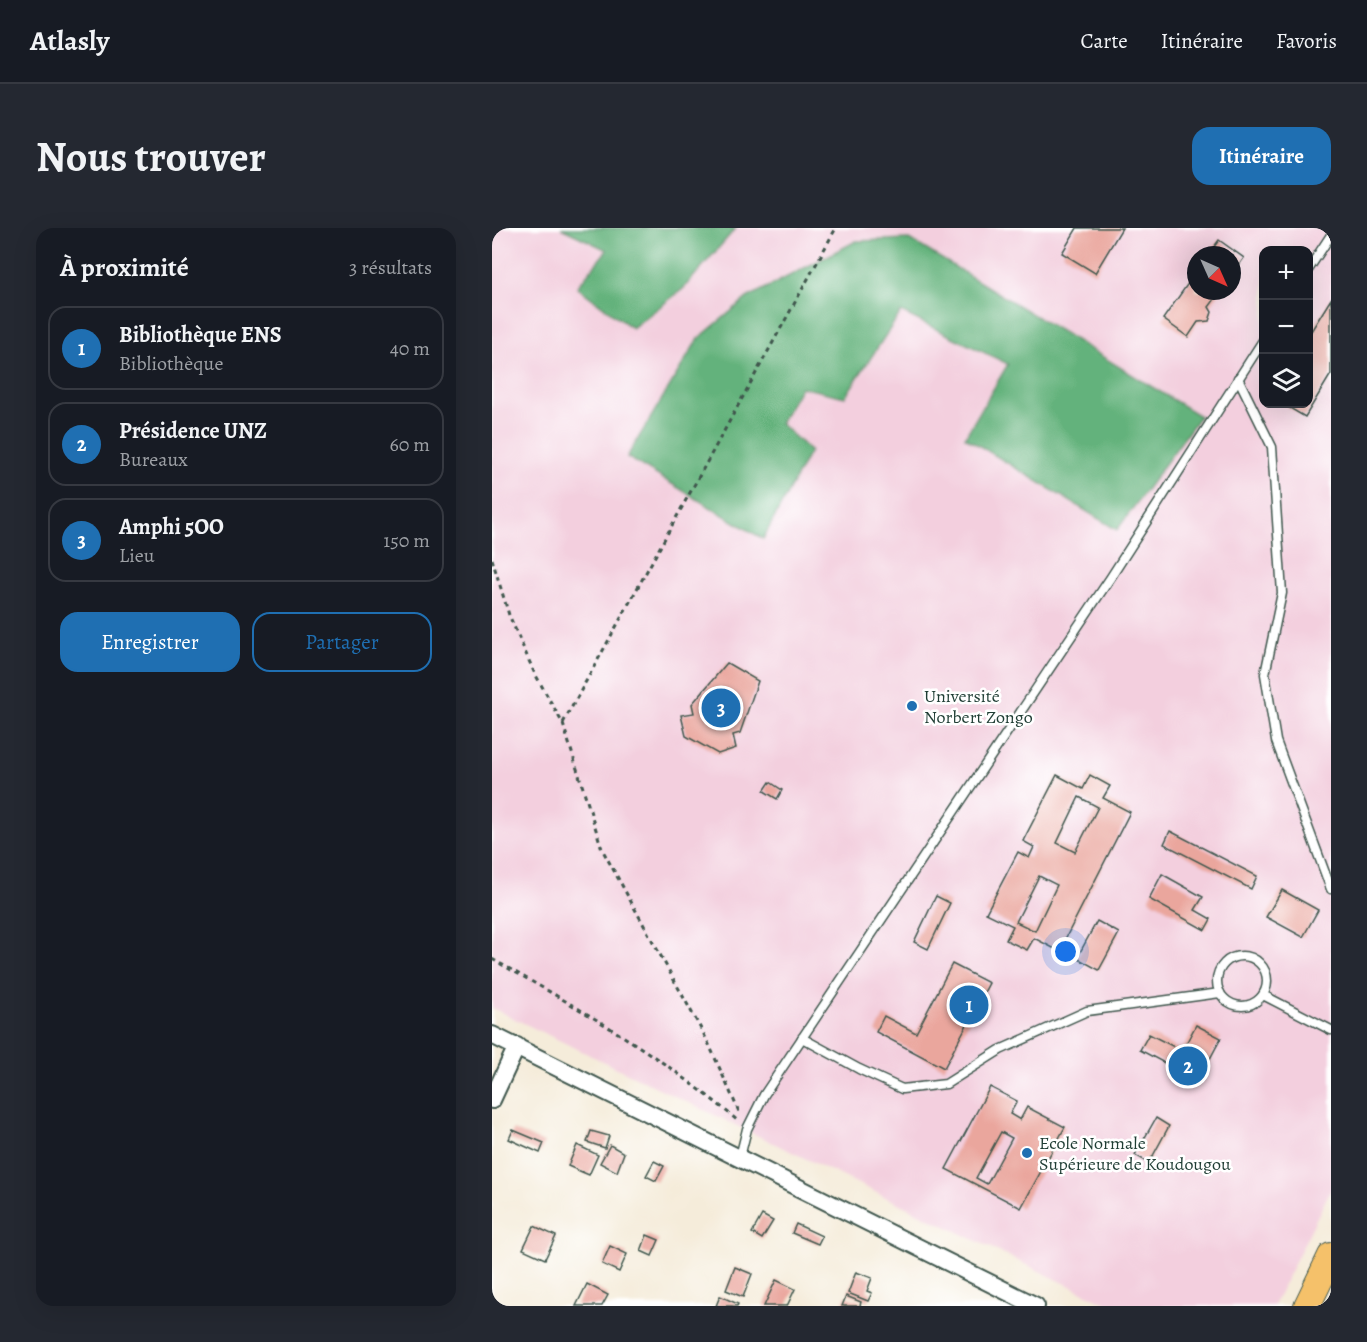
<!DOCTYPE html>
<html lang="fr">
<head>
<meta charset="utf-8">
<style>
	body { margin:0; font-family:Alegreya,serif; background:#242831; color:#f1f3f6 }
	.controls { position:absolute; right:18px; top:18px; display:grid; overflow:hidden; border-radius:12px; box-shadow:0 6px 24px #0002 }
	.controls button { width:54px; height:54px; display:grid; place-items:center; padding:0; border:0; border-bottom:2px solid #363941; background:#171b24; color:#f1f3f6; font:30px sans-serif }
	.compass { position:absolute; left:695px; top:18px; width:54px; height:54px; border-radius:50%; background:#171b24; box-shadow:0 6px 24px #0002; rotate:135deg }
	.you { position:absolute; left:574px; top:724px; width:21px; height:21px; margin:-15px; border:4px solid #fff; border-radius:50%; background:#1a73e8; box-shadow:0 0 0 9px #1a73e833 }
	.badge { display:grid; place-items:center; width:39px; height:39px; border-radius:50%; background:#1f6fb2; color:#fff; font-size:20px; font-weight:700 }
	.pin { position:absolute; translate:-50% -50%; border:3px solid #fff; box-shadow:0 2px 6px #0006 }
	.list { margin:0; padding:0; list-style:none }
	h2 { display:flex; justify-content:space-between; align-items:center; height:78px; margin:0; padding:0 24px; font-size:26px }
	h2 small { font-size:20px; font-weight:400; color:#9ea1a6 }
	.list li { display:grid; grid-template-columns:39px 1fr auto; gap:18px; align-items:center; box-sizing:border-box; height:84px; margin:0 12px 12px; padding:0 12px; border:2px solid #363941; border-radius:18px }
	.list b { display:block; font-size:22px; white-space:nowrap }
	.list p { margin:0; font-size:20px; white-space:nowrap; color:#9ea1a6 }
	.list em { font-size:20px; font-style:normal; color:#9ea1a6 }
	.actions { display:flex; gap:12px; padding:18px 24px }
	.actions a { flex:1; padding:14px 0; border:2px solid #1f6fb2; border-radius:18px; text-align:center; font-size:21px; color:#1f6fb2 }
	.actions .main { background:#1f6fb2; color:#fff }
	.icon { flex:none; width:33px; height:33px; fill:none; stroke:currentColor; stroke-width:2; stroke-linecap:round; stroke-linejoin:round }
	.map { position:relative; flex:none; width:839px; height:1078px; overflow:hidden; border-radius:18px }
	header { display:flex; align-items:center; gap:36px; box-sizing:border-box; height:84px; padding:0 30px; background:#171b24; border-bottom:2px solid #363941 }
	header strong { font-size:28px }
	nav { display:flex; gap:33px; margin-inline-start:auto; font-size:21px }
	.intro { display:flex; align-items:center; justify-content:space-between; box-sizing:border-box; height:144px; padding:0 36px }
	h1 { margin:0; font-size:42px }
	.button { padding:15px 27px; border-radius:18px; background:#1f6fb2; color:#fff; font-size:21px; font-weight:700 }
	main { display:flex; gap:36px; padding:0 36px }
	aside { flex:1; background:#171b24; border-radius:18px; box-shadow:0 6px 24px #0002 }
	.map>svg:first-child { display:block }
	.built { fill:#f3cfde; fill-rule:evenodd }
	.forest { fill:#63b27c; stroke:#417858; stroke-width:1.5 }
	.building { fill:#eaa69d; fill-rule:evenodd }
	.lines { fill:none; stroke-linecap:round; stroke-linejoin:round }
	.lane-casing { stroke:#3f574d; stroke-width:11 }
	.street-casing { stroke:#3f574d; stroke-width:20 }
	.primary-casing { stroke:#3f574d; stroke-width:28 }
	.path { stroke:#3f574d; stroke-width:3; stroke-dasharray:4.5 4.5; stroke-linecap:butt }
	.lane { stroke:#fff; stroke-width:8 }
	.street { stroke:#fff; stroke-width:16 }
	.primary { stroke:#f5c16b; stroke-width:26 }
	.poi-dot { fill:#1f6fb2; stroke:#fff; stroke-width:2 }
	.labels { text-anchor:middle; stroke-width:5; stroke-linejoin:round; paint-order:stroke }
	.poi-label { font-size:18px; fill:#1f3d34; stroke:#fff; text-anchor:start }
</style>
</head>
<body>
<header>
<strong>Atlasly</strong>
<nav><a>Carte</a><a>Itinéraire</a><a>Favoris</a></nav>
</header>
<div class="intro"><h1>Nous trouver</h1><a class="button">Itinéraire</a></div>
<main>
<aside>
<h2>À proximité<small>3 résultats</small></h2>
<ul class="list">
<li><span class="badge">1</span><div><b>Bibliothèque ENS</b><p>Bibliothèque</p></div><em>40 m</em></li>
<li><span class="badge">2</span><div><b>Présidence UNZ</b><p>Bureaux</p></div><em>60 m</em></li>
<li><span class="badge">3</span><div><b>Amphi 5OO</b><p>Lieu</p></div><em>150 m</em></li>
</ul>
<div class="actions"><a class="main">Enregistrer</a><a>Partager</a></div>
</aside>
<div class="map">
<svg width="839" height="1078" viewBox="0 0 839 1078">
	<rect width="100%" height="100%" fill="#fff"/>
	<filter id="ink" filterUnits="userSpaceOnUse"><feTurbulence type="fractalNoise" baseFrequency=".0167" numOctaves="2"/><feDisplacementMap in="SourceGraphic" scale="12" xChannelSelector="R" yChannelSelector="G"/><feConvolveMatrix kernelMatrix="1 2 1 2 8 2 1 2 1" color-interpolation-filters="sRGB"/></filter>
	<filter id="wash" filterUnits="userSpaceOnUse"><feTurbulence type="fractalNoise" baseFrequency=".008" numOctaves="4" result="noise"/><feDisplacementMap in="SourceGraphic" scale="24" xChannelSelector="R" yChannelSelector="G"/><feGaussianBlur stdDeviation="1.35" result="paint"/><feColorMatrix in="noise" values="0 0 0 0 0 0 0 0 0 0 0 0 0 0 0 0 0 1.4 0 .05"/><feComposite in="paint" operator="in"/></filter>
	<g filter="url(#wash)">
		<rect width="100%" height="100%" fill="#f5ecda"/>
		<path class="built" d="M0,0h839v961l-58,117h-161l-620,-298zM772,22h44v154h-44zM704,27h36v36h-36z"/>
		<g class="forest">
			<polygon points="69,0 244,0 191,61 140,100 85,59 115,22"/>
			<polygon points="417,11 708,188 625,302 473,209 516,136 409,84 353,169 309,159 288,195 318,223 271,311 135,229 206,111 255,70 364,13"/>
		</g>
		<g id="blocks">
			<g class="building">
				<polygon points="585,0 630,0 603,45 570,25"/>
				<polygon points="727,12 752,30 740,47 740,27 716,27"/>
				<polygon points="704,44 704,63 729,63 717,79 720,84 717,93 706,94 696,109 671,91"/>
				<polygon points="839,71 839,146 813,189 791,176 816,176 816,108"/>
				<polygon points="235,435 266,453 248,505 241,507 244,520 226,526 194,508 189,487 202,485 200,476"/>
				<path d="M565,547l26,14 7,-14 20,11 -7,12 27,14 -71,139 -25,-13 -7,12 -21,-10 7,-14 -27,-13 32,-61 11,6 5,-11 -11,-6zM587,569l19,10 -23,45 -18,-9zM547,648l18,9 -22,46 -19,-9z"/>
				<polygon points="278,554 290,562 285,571 272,563"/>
				<polygon points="678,603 765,648 759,661 672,616"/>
				<polygon points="670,646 711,669 703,682 719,691 713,702 657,671"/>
				<polygon points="790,662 826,682 811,709 774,689"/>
				<polygon points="444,668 458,675 436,721 422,714"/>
				<polygon points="605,693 627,705 607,742 585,730"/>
				<polygon points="460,736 497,755 452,840 384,804 392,788 424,805"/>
				<polygon points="704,797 729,810 706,853 648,822 657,806 690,823"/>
				<path d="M498,859l27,14 -7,13 10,6 7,-13 38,20 -44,81 -75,-39zM509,904l11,6 -25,46 -11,-6z"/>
				<polygon points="664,890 677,898 657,935 643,927"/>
				<polygon points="21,902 52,915 48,925 17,911"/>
				<polygon points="99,903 117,908 113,920 95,914"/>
				<polygon points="85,917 106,927 97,947 76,938"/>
				<polygon points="118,917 132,925 125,944 108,935"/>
				<polygon points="162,933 172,938 164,953 154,948"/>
				<polygon points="270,987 281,993 270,1011 260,1005"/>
				<polygon points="304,996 330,1008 326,1016 300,1005"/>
				<polygon points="42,998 64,1008 53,1031 31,1021"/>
				<polygon points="155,1007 167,1012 160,1028 149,1023"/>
				<polygon points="118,1018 135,1026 127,1044 110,1036"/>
				<polygon points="243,1039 260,1046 251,1069 234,1062"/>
				<polygon points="364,1044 380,1050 375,1063 380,1065 376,1073 356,1065"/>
				<polygon points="284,1052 303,1061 295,1078 272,1078"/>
				<polygon points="95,1056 116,1067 110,1078 84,1078"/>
				<polygon points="228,1068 246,1076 245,1078 224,1078"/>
				<polygon points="354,1068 369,1074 368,1078 350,1078"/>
			</g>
		</g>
	</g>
	<g filter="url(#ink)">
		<use href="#blocks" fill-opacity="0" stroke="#3f574d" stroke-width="1.5"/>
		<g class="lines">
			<g class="lane-casing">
				<g id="lane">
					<polyline points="816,42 839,7"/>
					<polyline points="746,150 780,219 790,365 773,446 784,513 839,661"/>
					<circle cx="750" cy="753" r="25"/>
					<polyline points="771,767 839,802"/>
					<polyline points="310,810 367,841 410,861 454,856 508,822 595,783 728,765"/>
					<polyline points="248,929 255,901 272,867 619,349 772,111"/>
				</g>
			</g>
			<g class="street-casing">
				<g id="street">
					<polyline points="0,807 544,1078"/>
					<polyline points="0,872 25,818"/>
				</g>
			</g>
			<g class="primary-casing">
				<polyline id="primary" points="815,1078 839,1028"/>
			</g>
			<g class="path">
				<polyline points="0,331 17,387 42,444 71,496 110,621 215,812 248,886"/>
				<polyline points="71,495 344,0"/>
				<path d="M0,731c87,49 171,97 246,162"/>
			</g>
			<use href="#lane" class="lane"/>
			<use href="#street" class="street"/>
			<use href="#primary" class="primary"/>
		</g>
	</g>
	<g class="poi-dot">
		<circle cx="420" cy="478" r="6"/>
		<circle cx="535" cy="925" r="6"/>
	</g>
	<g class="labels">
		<g class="poi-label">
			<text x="432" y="474">Université<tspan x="432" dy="21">Norbert Zongo</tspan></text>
			<text x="547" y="921">Ecole Normale<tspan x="547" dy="21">Supérieure de Koudougou</tspan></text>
		</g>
	</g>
</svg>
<div class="controls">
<button>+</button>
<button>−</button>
<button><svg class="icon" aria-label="layers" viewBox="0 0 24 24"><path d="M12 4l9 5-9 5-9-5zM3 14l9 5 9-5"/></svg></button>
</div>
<svg class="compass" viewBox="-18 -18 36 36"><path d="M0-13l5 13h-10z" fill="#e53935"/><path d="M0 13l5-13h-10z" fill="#9ea1a6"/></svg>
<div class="you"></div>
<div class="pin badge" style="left:477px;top:777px">1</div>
<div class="pin badge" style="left:696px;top:838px">2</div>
<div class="pin badge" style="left:229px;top:480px">3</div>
</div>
</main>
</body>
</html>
